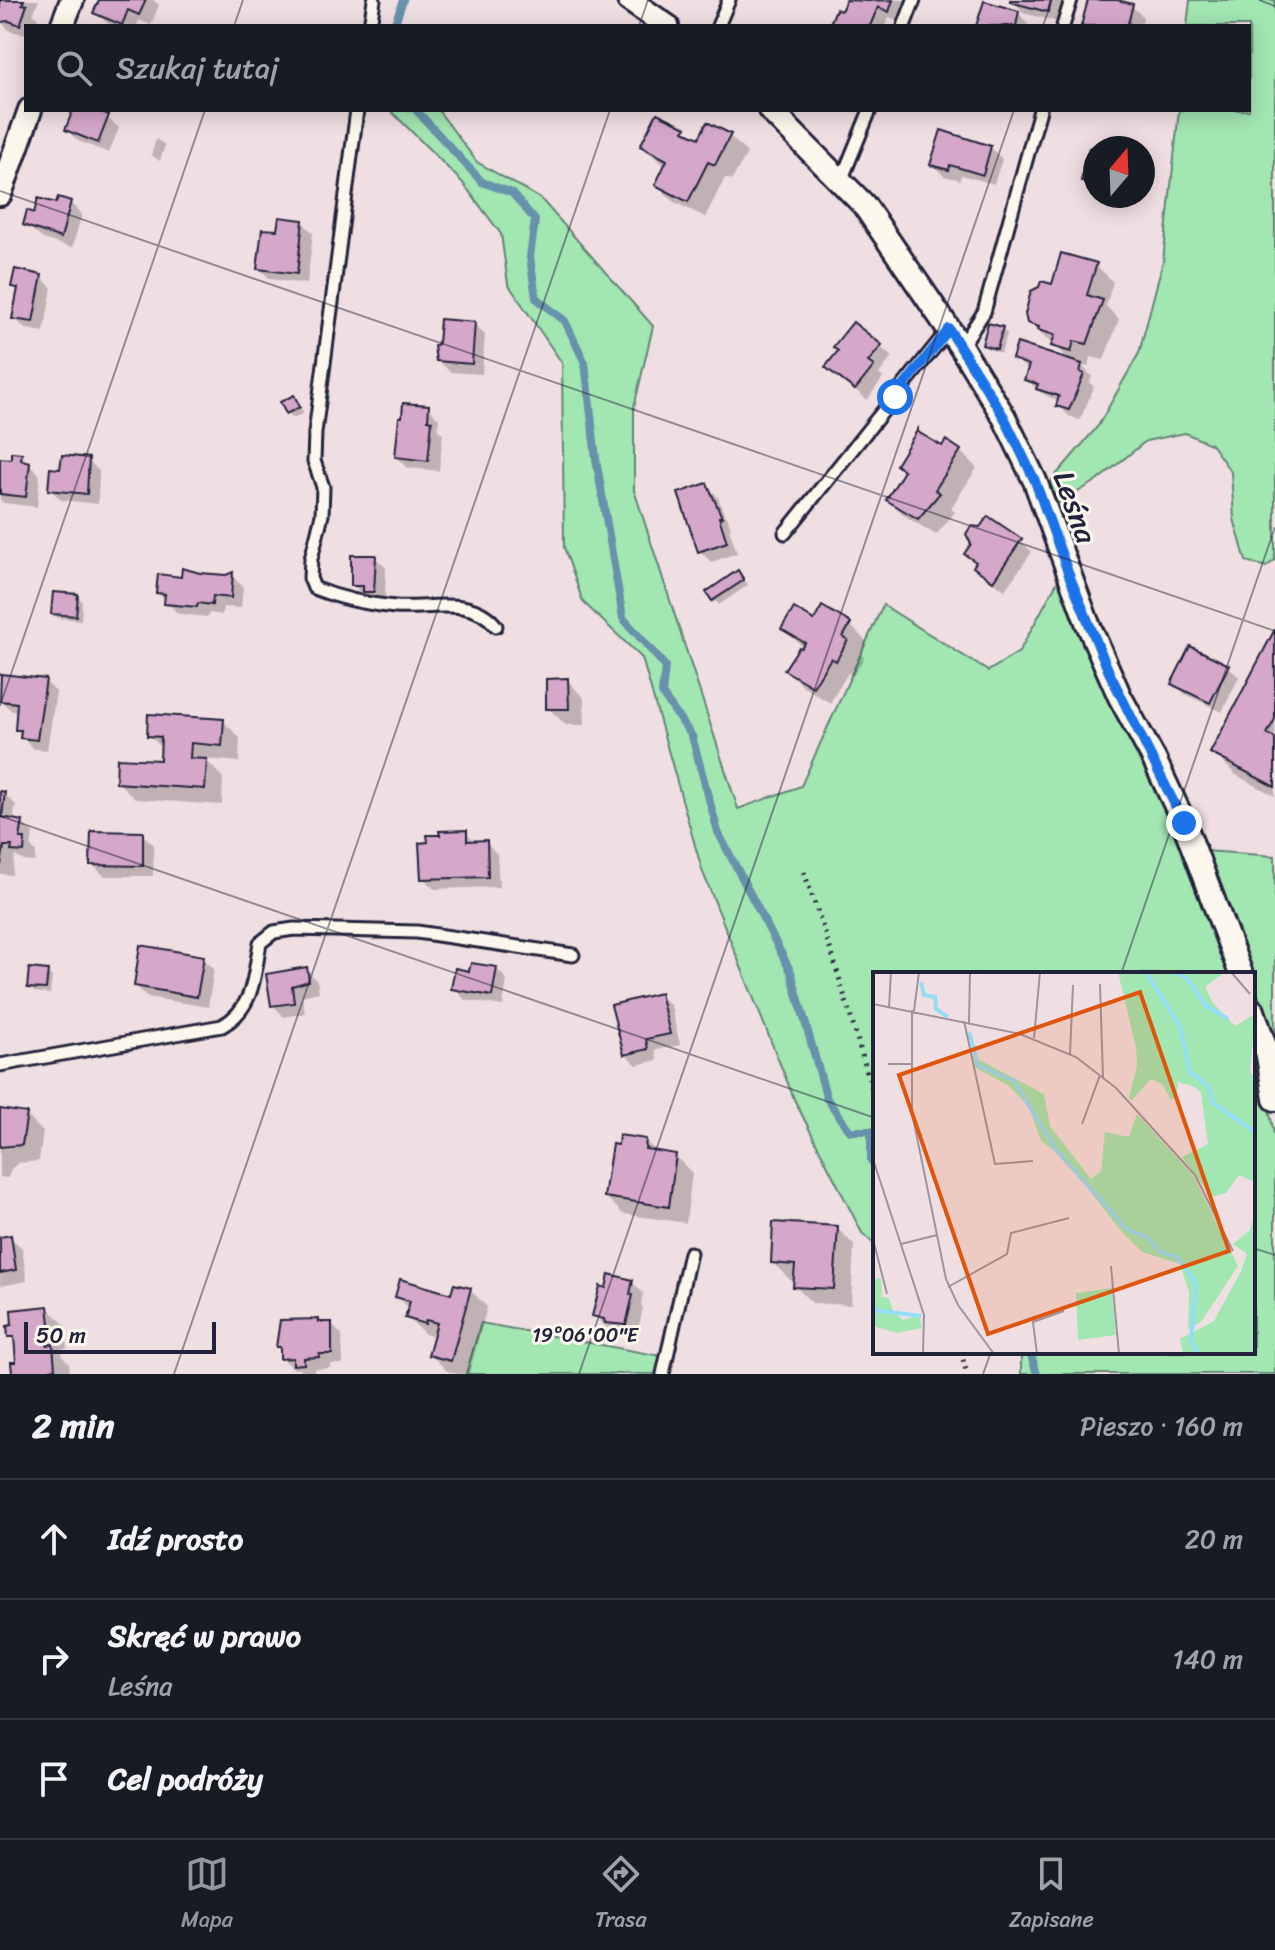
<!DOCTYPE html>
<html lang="pl">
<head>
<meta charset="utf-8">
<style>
	body { margin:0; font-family:Sriracha,sans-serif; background:#242831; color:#f1f3f6 }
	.compass { position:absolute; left:1083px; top:136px; width:72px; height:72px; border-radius:50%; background:#171b24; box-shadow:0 4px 20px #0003; rotate:19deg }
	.scale { position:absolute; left:24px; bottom:20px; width:192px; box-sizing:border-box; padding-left:8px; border:4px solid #22223b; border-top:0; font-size:22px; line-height:28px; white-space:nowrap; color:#22223b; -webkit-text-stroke:6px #fbf7ec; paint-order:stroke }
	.stop { position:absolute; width:24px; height:24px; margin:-18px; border:6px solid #1a73e8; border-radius:50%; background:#fff }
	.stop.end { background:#1a73e8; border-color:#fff; box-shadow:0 2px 8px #0008 }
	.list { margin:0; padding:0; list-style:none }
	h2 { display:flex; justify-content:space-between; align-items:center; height:104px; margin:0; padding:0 32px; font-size:34px }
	h2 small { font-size:26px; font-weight:400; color:#9ea1a6 }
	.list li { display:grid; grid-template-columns:52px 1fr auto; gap:24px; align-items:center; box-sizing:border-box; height:120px; padding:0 32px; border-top:2px solid #363941 }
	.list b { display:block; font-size:30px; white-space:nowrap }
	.list p { margin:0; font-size:26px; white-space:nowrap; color:#9ea1a6 }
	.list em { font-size:26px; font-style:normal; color:#9ea1a6 }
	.icon { flex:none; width:44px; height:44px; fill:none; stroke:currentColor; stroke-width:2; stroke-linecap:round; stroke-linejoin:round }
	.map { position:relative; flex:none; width:1275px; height:1374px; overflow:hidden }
	.search { position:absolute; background:#171b24; box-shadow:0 4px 20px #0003; left:24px; right:24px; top:24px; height:88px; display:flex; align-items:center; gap:20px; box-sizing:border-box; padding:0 28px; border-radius:0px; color:#9ea1a6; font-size:30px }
	.sheet { height:464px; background:#171b24 }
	nav { display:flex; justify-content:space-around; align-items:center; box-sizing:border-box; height:112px; border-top:2px solid #363941; background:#171b24; font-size:22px; color:#9ea1a6 }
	nav a { display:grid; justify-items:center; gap:4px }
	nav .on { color:#9495a2 }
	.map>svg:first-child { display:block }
	.green { fill:#a2e6b2; stroke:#628476; stroke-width:2 }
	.shadow { fill:#0003 }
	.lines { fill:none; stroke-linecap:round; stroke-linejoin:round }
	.stream { stroke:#6692ab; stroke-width:8 }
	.building { fill:#d5a8ca; stroke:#22223b; stroke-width:2 }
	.lane-casing { stroke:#22223b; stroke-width:17 }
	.street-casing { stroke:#22223b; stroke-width:28 }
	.path { stroke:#22223b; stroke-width:5; stroke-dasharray:2 6; stroke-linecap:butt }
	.lane { stroke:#fbf7ec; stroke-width:11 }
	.street { stroke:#fbf7ec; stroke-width:22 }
	.route { stroke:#1a73e8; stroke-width:10 }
	.ticks { fill:none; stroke:#22223b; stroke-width:2; stroke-opacity:0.45 }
	.labels { text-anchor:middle; stroke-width:6; stroke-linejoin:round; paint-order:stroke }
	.street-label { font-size:30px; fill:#22223b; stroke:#fbf7ec }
	.inset-river { fill:none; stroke:#94ddf6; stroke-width:4 }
	.inset-road { fill:none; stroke:#9e939f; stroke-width:2 }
	.view { fill:#de560e; fill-opacity:0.15; stroke:#de560e; stroke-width:4 }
	.inset-edge { fill:none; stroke:#22223b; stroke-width:4 }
	.ticks-label { font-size:20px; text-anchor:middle; fill:#22223b; stroke:#fbf7ec; stroke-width:6; stroke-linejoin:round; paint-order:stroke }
</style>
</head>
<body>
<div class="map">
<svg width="1275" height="1374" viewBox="0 0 1275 1374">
	<rect width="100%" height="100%" fill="#f0dfe2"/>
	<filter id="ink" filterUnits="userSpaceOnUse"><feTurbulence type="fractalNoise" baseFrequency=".0125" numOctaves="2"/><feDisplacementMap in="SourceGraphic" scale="16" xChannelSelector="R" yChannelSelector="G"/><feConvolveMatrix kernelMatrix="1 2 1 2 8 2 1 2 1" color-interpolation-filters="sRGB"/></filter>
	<g filter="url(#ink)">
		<g class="green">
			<polygon points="1190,0 1275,0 1275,560 1266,567 1246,561 1234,519 1231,472 1211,444 1185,433 1146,441 1098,480 1057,504 1050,482 1098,426 1139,353 1163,261 1179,110 1249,110 1249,26 1187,26"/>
			<polygon points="390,110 438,110 477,162 541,199 653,326 634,407 634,490 738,809 801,786 883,605 988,671 1019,652 1061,575 1177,828 1232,974 875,974 875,1245 862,1233 795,1101 702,870 642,658 583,602 564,547 562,363 508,284 501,234 462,182"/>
			<polygon points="1205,851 1275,856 1275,1052 1246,953"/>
			<polygon points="1253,1038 1259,1057 1275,1139 1275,1374 1021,1374 1021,1356 1017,1352 1253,1352"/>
			<polygon points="481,1323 661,1356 657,1374 466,1374"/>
		</g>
		<g class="shadow">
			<polygon points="0,0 39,0 33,14 38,18 35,26 26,26 26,34 10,31 0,21"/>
			<polygon points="101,0 153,0 159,5 151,25 139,20 137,26 111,26 95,13"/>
			<polygon points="848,0 860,0 869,4 871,0 909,0 900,21 889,17 885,26 831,26 842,13"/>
			<polygon points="1013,0 1065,0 1059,22 1023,13"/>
			<polygon points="1090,0 1109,0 1132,6 1143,17 1141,26 1083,26"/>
			<polygon points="1018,12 1029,26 978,26"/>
			<polygon points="75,110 98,110 119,128 109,153 78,141 67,130"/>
			<polygon points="684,129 700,141 730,136 747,153 732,180 725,178 705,217 674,202 657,185 666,167 642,146"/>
			<polygon points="156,139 165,145 160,161 151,155"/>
			<polygon points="990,147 1002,159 994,184 961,175 960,180 944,176 932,164"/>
			<polygon points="70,203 82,214 72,248 43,239 25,224 35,215"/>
			<polygon points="302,222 313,233 307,284 270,279 259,268 279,232"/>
			<polygon points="1096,265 1113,282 1106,306 1119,319 1104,360 1091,357 1088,367 1082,366 1092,376 1090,383 1094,387 1080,420 1069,416 1058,405 1059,402 1038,391 1027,379 1029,371 1015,359 1070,362 1052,342 1047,340 1029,322 1053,287"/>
			<polygon points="41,277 52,288 44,332 26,329 14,318 19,292 13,286"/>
			<polygon points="474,324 485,335 482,374 450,372 438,360"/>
			<polygon points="854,324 892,357 879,374 883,378 867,400 828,367 840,351"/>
			<polygon points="1002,329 1007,334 1001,353 989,349 984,344"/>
			<polygon points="294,398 304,413 293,418 288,413"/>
			<polygon points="428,407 439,419 438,430 443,434 439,471 408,468 397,457"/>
			<polygon points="942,449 960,451 977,468 951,508 955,512 936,535 905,516 888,499 906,472"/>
			<polygon points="21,455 40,475 37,507 4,503 0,500 0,460 12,462"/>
			<polygon points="88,460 99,471 98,504 61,500 50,489"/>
			<polygon points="707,486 718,497 724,514 728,518 731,528 729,528 737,553 711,562 700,551"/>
			<polygon points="1021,541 1032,552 1005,590 987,578 966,553"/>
			<polygon points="375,557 386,568 385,603 376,603 370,597 365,597 353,585"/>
			<polygon points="232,576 243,587 241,608 223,607 222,615 209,613 208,617 178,614 158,592 183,579"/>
			<polygon points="743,578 748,585 719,605 709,593"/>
			<polygon points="77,596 82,601 81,620 58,618 53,613"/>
			<polygon points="815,623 850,625 867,642 860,654 864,658 853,676 848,673 830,703 804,687 787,670 804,648 784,629"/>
			<polygon points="1275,633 1275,796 1236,775 1213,752"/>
			<polygon points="1227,666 1239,677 1222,712 1185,694 1174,683"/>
			<polygon points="567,680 584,698 585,725 566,725 548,708"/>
			<polygon points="45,681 56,692 47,750 34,749 22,737 17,729 19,712 12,711 0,700"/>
			<polygon points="223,721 240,738 239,762 205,759 223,778 222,805 135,799 118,782 162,762 163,749 149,735"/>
			<polygon points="0,793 4,794 16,805 13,821 22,822 33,834 31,847 36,852 35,862 24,861 15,856 12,875 0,874"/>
			<polygon points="466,832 476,843 486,842 497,854 499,887 434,889 423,878"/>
			<polygon points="142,834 154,845 153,876 104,876 92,864"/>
			<polygon points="203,958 214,969 208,1007 147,997 136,986"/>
			<polygon points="496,968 507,980 503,1006 465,1000 454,988 471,973"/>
			<polygon points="306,969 317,981 319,992 302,996 305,1013 284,1017 273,1005"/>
			<polygon points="47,972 52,977 50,994 34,992 29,987"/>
			<polygon points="659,995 671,1006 680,1045 655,1050 658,1060 637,1065 625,1054"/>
			<polygon points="0,1111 26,1115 43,1132 39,1161 18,1163 11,1169 8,1178 0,1177"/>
			<polygon points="645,1141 658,1153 675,1156 692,1173 686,1223 623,1214 606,1197"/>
			<polygon points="837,1228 854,1245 851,1305 812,1303 795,1286 796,1280 790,1280 773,1263"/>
			<polygon points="10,1237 22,1248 27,1281 0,1286 0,1239"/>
			<polygon points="632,1282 643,1293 641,1305 643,1308 637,1335 618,1333 606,1327 595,1316 607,1290"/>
			<polygon points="470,1290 487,1307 469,1374 457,1374 447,1371 430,1354 435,1337 425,1334 407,1317 410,1309 397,1296 452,1296"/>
			<polygon points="48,1308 65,1325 67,1349 62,1349 63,1357 69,1363 70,1374 16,1374 14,1372 18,1364 16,1342 10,1336 14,1327"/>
			<polygon points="318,1321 321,1324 331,1324 342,1335 343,1364 330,1364 330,1368 314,1369 314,1374 305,1374 300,1369 294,1369 282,1358 282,1350 278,1346"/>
		</g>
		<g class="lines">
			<g class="stream">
				<polyline points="394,26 403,0"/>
				<polyline points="416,110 482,182 512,193 535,220 530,257 536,298 565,321 585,363 596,459 623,618 665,666 662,694 692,736 718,832 791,972 827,1099 850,1131 871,1131 871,1161 875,1163"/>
				<polyline points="1030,1352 1037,1374"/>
			</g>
		</g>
		<g class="building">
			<polygon points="0,0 24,0 22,4 27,5 20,25 9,21 0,22"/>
			<polygon points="99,0 146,0 139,15 128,10 122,25 93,13"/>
			<polygon points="846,0 868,1 893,0 889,12 878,7 870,26 829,26 836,9 841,11"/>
			<polygon points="1010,0 1051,0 1048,12 1010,2"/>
			<polygon points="1088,0 1117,0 1133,4 1128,24 1134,26 1081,26"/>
			<polygon points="984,1 1019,11 1016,26 976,26"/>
			<polygon points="73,110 97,110 109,115 98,143 65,130"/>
			<polygon points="657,113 686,127 684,131 699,138 707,122 731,134 715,165 708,162 688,202 655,185 667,160 640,146"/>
			<polygon points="941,130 991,146 983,175 950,165 949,170 930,165"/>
			<polygon points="1089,148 1095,149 1095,184 1081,181"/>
			<polygon points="58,197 71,201 61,238 23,225 27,210 34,213 38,198 56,203"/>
			<polygon points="279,217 303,220 297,274 257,269 262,229 277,230"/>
			<polygon points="1061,253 1097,263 1087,295 1103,300 1087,344 1074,341 1071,352 1051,346 1055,335 1038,330 1039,327 1027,323 1025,314 1031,291 1039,287 1041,281 1052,284"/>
			<polygon points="15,269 42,275 33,322 12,319 18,288 11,287"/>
			<polygon points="440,319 475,322 472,364 436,361 434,346 438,344"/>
			<polygon points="853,322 882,345 868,362 874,366 855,390 825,367 838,351 833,347"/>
			<polygon points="988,323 1003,327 997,349 982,345"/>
			<polygon points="1017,343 1082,364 1080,372 1084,374 1069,410 1056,406 1059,396 1036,389 1038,384 1024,380 1029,365 1012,359"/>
			<polygon points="294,395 300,407 286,414 280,402"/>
			<polygon points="403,403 429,405 428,420 432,421 428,461 395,457 399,417 402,417"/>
			<polygon points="918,429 918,432 942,446 946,440 961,450 935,490 940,493 918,519 886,500 904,471 896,465"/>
			<polygon points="11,452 22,453 21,460 30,462 26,497 0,494 0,458 11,459"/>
			<polygon points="62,455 89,458 87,494 48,490 50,468 60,469"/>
			<polygon points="707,483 722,517 719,517 727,542 698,552 678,493"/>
			<polygon points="988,516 1022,539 993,581 973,567 976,562 964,554 971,544 966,534 971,526 980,527"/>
			<polygon points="351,555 376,555 374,592 363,592 363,586 351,586"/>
			<polygon points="182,568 200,573 226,575 233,572 231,598 213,596 212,605 198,603 197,607 164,604 165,594 156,593 158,574 181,577"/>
			<polygon points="738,570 744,580 712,601 706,592"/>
			<polygon points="53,592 78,594 76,616 51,614"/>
			<polygon points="822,606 851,623 843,637 848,640 836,661 831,658 813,687 784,670 799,647 801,648 805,643 781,629 794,608 814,620"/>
			<polygon points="1275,629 1275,719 1267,734 1275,738 1275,787 1210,753"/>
			<polygon points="1190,646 1229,665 1210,703 1171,684"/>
			<polygon points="1,674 46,679 37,740 20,738 21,730 15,730 17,703 0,701"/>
			<polygon points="568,678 569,709 546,709 546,679"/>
			<polygon points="148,714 224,719 222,746 191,743 190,758 207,759 205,789 116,783 117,758 160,760 161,737 147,736"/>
			<polygon points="0,791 5,792 2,817 23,821 20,838 25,838 24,852 11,851 12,846 4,846 1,865"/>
			<polygon points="467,830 467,841 487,840 488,877 421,879 419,843 428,842 427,835 440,835 439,831"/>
			<polygon points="91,831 143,832 143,866 90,865"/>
			<polygon points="140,945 204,956 197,997 134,986"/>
			<polygon points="471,963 497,967 492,996 451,989 455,968 469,971"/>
			<polygon points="307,967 309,981 292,986 294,1003 271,1006 266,974"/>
			<polygon points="29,968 48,970 46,989 27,988"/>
			<polygon points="660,993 670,1034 646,1039 648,1049 624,1055 611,1005"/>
			<polygon points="0,1109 27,1113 22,1145 0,1147"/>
			<polygon points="619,1135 646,1139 645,1149 676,1154 669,1207 604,1197 612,1144 618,1145"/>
			<polygon points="773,1222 838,1226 834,1289 793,1287 795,1265 771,1263"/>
			<polygon points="11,1235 16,1270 0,1273 0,1237"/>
			<polygon points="609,1274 633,1280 630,1294 633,1295 626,1325 605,1323 604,1319 592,1316 600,1286 606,1288"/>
			<polygon points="400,1279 451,1294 454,1284 471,1288 451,1361 428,1355 437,1323 426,1320 425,1324 405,1318 410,1301 395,1297"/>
			<polygon points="48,1306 51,1332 46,1333 47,1345 53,1344 55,1369 50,1370 50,1374 12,1373 11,1362 16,1362 14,1337 8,1337 7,1326 12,1325 11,1310"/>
			<polygon points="319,1319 319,1322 332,1322 332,1354 319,1354 319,1357 304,1358 304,1364 293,1365 293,1358 280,1359 280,1347 276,1347 280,1320"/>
		</g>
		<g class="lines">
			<g class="lane-casing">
				<g id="lane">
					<polyline points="370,26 374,0"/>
					<polyline points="718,26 729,0"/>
					<polyline points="904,26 914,0"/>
					<polyline points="1063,26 1071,0"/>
					<path d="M357,110l-42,323 -1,28 9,26 -1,28 -11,44 -1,19 4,10c27,11 52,16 81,19 34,3 77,-12 101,19"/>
					<polyline points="841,181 870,110"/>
					<polyline points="961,347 984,312 1040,110"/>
					<polyline points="785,533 949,329"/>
					<path d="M0,1065l222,-39c32,-18 32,-50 38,-83l14,-11 20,-3 123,3 156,23"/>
					<polyline points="663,1374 690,1253"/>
				</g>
			</g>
			<g class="street-casing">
				<g id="street">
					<polyline points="629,0 667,26"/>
					<polyline points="62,26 72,0"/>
					<polyline points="770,110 864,205 961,347 1004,417 1035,481 1087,622 1120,697 1154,759 1184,823 1241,974"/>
					<polyline points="0,194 30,110"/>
					<polyline points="1253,1011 1268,1056 1275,1099"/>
				</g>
			</g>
			<g class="path">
				<polyline points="804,872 833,957 875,1099"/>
				<polyline points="961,1352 967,1374"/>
			</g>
			<use href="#lane" class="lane"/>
			<use href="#street" class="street"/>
		</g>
	</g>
	<g class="lines" filter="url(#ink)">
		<polyline class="route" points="895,397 949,329 1004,417 1035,481 1069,575 1109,672 1184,823"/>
	</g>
	<path class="ticks" d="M1259,0l16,6M234,26l9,-26M639,26l9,-26M1043,26l9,-26M0,191l1275,440M0,706l205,-596M0,816l875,302M1121,974l154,-447M1253,1248l22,7M174,1374l436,-1264M579,1374l435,-1264M983,1374l8,-22"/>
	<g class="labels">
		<g class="street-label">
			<text transform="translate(1075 507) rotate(70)" y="10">Leśna</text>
		</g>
	</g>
	<g transform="translate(873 972)">
		<rect width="382" height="382" fill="#f0dfe2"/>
		<path d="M245,0h107l-20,15 8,16 22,23 20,-12 -5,58 5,7v103l-16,-7 -13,18 -14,4 -30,-40 26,-13 -7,-51 -6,-6 -17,-5 -1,14 -6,4 -9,-16 -11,-5 -20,22 -2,-4 8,-30 -1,-19zM99,84l72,38 6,32 41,53 10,-8 4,-39 24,5 8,-23 56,61 45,91 -37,56 -13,7 1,-37 -9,-28 -38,-12 -21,-21 -58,-74 -22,-16 -12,-34 -20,-21 -35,-19zM382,240v142h-72l-3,-15 34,-18 27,-50 6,-17 -14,-10 17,-14zM8,306l1,19 7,1 4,13 10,9 16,-5 3,13 -25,5 -24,-7v-47zM239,316l4,47 -38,5 -2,-47z" fill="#a2e6b2"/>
		<path class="inset-river" d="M273,0l34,54 10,46 18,14 5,17 42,29M300,0l14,6 18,27 23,14M48,10l3,13 11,2 1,12 12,8M96,60l9,33 36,16 43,70 70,78 21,9 12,14 17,5 15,20 4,8 -5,56 8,13M0,338l48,6"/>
		<path class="inset-road" d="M358,0l19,22M227,12l3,94M0,32l147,30 56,23 40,31 79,87 38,76M16,35l2,-35M39,38v103l34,166 12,26 36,49M41,39l5,-39M91,49l31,143 38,-3M96,51l1,-51M161,66l6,-66M197,82l3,-69M15,92h25M209,152l18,-49M0,187l51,156 -1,39M0,267l14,55M28,272l36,-9M238,294l8,88M75,315l59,-33 4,-21 58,-15M164,382l-4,-32 31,-11"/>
		<path class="view" d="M267,20l89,259 -241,83 -89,-259z"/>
		<rect width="382" height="382" class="inset-edge"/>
	</g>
	<g class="ticks-label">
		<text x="585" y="1342">19°06'00"E</text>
	</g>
</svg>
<svg class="compass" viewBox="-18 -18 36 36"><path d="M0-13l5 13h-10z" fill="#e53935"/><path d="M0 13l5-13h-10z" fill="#9ea1a6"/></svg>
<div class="scale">50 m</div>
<div class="stop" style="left:895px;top:397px"></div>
<div class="stop end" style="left:1184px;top:823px"></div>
<div class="search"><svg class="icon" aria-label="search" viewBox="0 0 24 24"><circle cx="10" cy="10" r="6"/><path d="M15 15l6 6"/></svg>Szukaj tutaj</div>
</div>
<section class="sheet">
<h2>2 min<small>Pieszo · 160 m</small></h2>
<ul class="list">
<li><svg class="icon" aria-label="ahead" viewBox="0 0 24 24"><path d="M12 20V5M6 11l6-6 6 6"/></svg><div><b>Idź prosto</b></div><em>20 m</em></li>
<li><svg class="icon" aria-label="right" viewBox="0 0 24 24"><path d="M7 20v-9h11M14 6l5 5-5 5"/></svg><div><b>Skręć w prawo</b><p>Leśna</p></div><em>140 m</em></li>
<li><svg class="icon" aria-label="arrive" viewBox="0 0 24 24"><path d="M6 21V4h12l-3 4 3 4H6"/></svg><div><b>Cel podróży</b></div></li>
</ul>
</section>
<nav>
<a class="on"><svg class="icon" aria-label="map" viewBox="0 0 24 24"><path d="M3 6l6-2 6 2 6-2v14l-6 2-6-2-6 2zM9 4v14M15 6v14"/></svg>Mapa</a>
<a><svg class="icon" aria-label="directions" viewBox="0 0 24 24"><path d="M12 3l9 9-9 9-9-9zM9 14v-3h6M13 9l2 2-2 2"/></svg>Trasa</a>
<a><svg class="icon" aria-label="saved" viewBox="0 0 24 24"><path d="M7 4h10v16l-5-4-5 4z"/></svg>Zapisane</a>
</nav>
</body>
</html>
